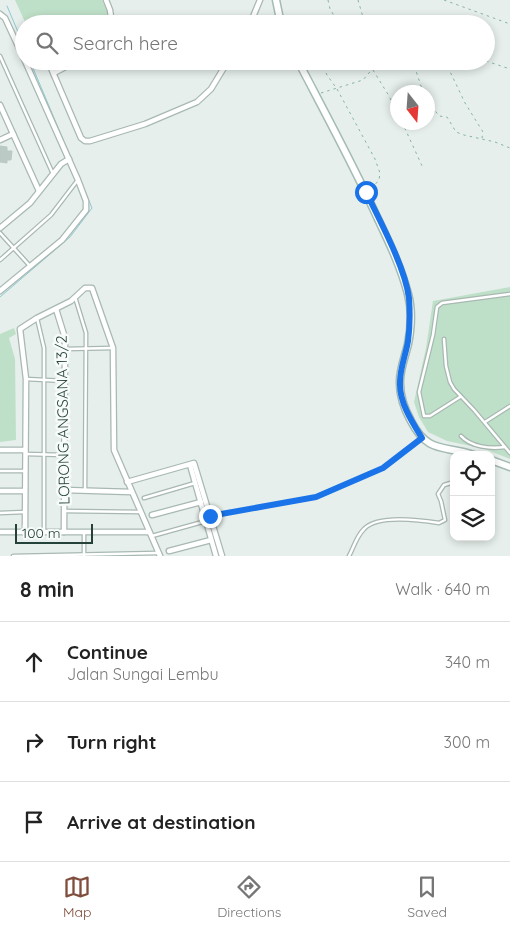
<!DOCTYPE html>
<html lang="en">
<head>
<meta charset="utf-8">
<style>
	body { margin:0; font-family:Quicksand,sans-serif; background:#f6f6f6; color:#222 }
	.controls { position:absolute; right:15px; bottom:15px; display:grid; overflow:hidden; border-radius:10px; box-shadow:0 2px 8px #0003 }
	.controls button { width:45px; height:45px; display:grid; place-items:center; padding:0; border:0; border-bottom:1px solid #e0e0e0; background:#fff; color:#222; font:25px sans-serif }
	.compass { position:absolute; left:390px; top:85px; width:45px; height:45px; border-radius:50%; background:#fff; box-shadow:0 2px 8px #0003; rotate:163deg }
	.scale { position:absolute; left:15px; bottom:12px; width:78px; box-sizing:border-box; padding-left:5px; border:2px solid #24423a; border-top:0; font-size:14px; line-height:18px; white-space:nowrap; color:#24423a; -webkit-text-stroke:4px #f7fbf9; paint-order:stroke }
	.stop { position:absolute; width:15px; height:15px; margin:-11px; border:4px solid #1a73e8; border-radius:50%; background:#fff }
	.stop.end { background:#1a73e8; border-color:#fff; box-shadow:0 1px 5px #0008 }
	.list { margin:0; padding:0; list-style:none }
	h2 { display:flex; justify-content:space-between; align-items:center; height:65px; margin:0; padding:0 20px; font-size:21px }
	h2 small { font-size:16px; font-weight:400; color:#767676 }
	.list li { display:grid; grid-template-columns:32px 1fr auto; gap:15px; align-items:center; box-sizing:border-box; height:80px; padding:0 20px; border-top:1px solid #e0e0e0 }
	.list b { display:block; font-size:19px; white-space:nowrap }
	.list p { margin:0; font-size:16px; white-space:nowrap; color:#767676 }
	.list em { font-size:16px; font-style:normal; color:#767676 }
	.icon { flex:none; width:28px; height:28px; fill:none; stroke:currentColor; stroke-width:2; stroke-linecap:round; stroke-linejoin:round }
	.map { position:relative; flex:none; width:510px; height:556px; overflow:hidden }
	.search { position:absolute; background:#fff; box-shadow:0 2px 8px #0003; left:15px; right:15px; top:15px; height:55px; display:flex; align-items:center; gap:12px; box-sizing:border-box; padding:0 18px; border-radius:28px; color:#767676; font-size:19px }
	.sheet { height:305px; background:#fff }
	nav { display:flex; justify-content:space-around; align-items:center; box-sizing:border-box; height:70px; border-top:1px solid #e0e0e0; background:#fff; font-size:14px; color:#767676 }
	nav a { display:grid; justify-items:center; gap:2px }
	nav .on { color:#804e3d }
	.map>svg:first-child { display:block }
	.green { fill:#bfe0c8 }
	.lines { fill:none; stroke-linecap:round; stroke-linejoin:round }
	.stream { stroke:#8ec9d4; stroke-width:1 }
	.building { fill:#bbcac4; stroke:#b8c9c2 }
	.lane-casing { stroke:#a8b8b2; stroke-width:5 }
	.street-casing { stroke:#a8b8b2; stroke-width:7 }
	.secondary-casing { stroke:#a4bbb3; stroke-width:9 }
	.path { stroke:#86b3a5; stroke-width:1; stroke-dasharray:2.5 4; stroke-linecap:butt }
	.lane { stroke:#fff; stroke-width:2.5 }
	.street { stroke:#fff; stroke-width:4.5 }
	.secondary { stroke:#fff; stroke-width:6 }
	.route { stroke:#1a73e8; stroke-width:6 }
	.labels { text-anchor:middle; stroke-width:5; stroke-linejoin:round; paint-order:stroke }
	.street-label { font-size:15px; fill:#24423a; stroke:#f7fbf9 }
</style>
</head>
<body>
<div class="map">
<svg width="510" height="556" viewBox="0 0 510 556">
	<rect width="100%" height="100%" fill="#e6efeb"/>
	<g class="green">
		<polygon points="15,0 102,0 113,24 26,24"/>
		<polygon points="510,287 510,459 485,449 447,441 428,432 419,417 414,402 426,348 433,301"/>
		<polygon points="14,328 16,334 9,338 15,359 16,440 0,442 0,334"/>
	</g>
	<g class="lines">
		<g class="stream">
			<polyline points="7,6 24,46"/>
			<polyline points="0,297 70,237 92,208 30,61"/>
		</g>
	</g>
	<polygon class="building" points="0,146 7,147 7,151 12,151 11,160 7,160 7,163 0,162"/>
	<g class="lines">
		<g class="lane-casing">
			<g id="lane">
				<polyline points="0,56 53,174"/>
				<polyline points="0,233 30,266"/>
				<polyline points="0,260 51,215 77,181"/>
				<polyline points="75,297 86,333 85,491"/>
				<polyline points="37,318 44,348 44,531"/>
				<polyline points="444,339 446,366 450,382 454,389 474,410 510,453"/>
				<polyline points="65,349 113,348"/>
				<polyline points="26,379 65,381"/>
				<polyline points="460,397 430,416 424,416 419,392 433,335 437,307 442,303 510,294"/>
				<polyline points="485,422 510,406"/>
				<path d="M461,436c10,11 29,13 44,11"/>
				<polyline points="26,454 64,455"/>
				<polyline points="0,471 24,471"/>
				<polyline points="144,498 195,483"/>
				<polyline points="64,511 140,512"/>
				<polyline points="0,513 25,512"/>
				<polyline points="84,533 84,555"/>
				<polyline points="152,536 206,521"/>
				<polyline points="13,556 157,553"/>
				<path d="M349,556c5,-9 7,-19 15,-27 14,-15 56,-9 75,-6l6,-3 -4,-19 -3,-7 6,-9 10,-3"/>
			</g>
		</g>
		<g class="street-casing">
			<g id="street">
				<polyline points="106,0 110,10 112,24"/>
				<polyline points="0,14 5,18 24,59"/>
				<polyline points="250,24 260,0"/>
				<polyline points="48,61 81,138 85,141 90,141 145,124 197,102 211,89 228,61"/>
				<polyline points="54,73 77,61"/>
				<polyline points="0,105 39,191"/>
				<polyline points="0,140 13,134"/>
				<polyline points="0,228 30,203 61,164 69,159"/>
				<polyline points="0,291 62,240 86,210 86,201 78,180 25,61"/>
				<polyline points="56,309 65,338 64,532"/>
				<polyline points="0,450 24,450"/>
				<polyline points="190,465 216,556"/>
				<polyline points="127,482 194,463 222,556"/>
				<polyline points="64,490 131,492"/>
				<polyline points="0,491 25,491"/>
				<polyline points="152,515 201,502"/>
				<polyline points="0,532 149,532"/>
				<polyline points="25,533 26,379 20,329 37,318 71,301 85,288 92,288 113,348 114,450 160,556"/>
				<polyline points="169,551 211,540"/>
			</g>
		</g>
		<g class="secondary-casing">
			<g id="secondary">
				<polyline points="276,0 281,24"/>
				<path d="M298,61c27,52 55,103 79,156 12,25 24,50 31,77 4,15 3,35 0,50 -3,13 -9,27 -8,40 0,13 5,26 11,37 17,33 32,24 63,34"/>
				<polyline points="491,460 510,467"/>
			</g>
		</g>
		<g class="path">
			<polyline points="328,0 330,9 339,24"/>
			<polyline points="358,0 365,24"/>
			<polyline points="444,0 510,24"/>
			<polyline points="321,61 327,75 337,89 375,159 380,173 379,180 371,189"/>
			<polyline points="410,61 416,71 423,92"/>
			<polyline points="445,61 465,103 483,132 482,138"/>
			<polyline points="486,61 510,69"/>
			<polyline points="373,70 389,96 398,115"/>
			<polyline points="321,93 363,80 379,61"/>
			<polyline points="428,101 439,116 447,117 456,132 464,135 495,142 510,148"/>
			<polyline points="402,122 423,168"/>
			<polyline points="215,515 316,497 383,468 419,440"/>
		</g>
		<use href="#lane" class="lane"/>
		<use href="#street" class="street"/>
		<use href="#secondary" class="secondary"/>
	</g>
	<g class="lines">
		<path class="route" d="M210,516l106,-19 67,-29 39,-30c-10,-16 -23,-36 -22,-56 0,-14 6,-28 8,-41 2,-14 2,-29 1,-43 -4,-31 -29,-77 -43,-106"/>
	</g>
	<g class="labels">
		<g class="street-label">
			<text transform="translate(63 420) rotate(-91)" y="5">LORONG ANGSANA 13/2</text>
		</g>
	</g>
</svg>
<div class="controls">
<button><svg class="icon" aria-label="locate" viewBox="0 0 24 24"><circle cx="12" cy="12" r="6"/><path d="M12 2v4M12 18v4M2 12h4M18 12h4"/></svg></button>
<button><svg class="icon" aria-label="layers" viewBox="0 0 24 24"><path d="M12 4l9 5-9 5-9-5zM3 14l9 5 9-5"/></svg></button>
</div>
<svg class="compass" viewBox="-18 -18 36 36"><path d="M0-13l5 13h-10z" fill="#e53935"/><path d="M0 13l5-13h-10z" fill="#767676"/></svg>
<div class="scale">100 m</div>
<div class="stop" style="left:366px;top:192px"></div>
<div class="stop end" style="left:210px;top:516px"></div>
<div class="search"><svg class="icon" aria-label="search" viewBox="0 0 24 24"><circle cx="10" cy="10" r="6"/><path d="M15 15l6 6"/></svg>Search here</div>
</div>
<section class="sheet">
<h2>8 min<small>Walk · 640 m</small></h2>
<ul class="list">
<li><svg class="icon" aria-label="ahead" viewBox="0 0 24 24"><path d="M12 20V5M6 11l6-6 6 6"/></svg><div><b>Continue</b><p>Jalan Sungai Lembu</p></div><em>340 m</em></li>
<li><svg class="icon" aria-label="right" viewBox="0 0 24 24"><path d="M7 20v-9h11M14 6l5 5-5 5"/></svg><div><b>Turn right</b></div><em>300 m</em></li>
<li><svg class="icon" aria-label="arrive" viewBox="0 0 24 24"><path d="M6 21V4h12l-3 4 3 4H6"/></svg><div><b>Arrive at destination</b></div></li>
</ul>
</section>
<nav>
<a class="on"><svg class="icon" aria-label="map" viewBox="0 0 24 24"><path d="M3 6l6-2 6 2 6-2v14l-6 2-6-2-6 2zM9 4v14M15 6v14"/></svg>Map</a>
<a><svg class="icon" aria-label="directions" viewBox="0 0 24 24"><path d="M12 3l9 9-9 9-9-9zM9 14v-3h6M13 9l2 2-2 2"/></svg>Directions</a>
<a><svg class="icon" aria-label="saved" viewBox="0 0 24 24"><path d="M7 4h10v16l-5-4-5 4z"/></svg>Saved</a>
</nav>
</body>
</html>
